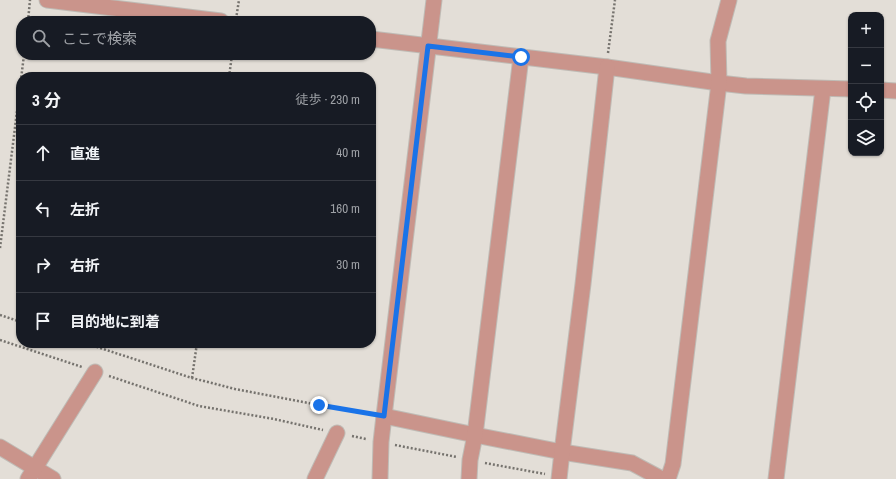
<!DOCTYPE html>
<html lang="ja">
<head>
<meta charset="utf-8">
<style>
	body { margin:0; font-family:"Archivo Narrow","Noto Sans JP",sans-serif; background:#242831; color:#f1f3f6 }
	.controls { position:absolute; right:12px; top:12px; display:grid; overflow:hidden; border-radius:8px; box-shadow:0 1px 3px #0004 }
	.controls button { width:36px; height:36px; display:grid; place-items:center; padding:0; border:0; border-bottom:1px solid #363941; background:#171b24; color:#f1f3f6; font:20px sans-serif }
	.stop { position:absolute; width:12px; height:12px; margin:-9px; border:3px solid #1a73e8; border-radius:50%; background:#fff }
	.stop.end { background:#1a73e8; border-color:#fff; box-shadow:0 1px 4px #0008 }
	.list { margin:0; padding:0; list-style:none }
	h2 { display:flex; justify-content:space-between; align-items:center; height:52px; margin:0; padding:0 16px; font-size:17px }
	h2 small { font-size:13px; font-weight:400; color:#9ea1a6 }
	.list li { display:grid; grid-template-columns:26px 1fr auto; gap:12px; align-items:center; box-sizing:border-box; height:56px; padding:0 16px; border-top:1px solid #363941 }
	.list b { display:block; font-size:15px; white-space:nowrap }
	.list em { font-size:13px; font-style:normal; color:#9ea1a6 }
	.icon { flex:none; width:22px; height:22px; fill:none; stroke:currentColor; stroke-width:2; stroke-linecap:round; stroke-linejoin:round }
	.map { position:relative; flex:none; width:896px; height:479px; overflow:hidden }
	.search { position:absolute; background:#171b24; box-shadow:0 1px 3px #0004; left:16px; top:16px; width:360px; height:44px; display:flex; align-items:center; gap:10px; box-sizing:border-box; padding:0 14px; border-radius:16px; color:#9ea1a6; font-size:15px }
	.panel { position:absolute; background:#171b24; box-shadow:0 1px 3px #0004; left:16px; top:72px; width:360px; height:276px; border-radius:16px }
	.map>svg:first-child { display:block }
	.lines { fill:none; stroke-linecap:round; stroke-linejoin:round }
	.minor-casing { stroke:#bfbbb5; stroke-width:17 }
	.path { stroke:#76736e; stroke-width:2.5; stroke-dasharray:2 2; stroke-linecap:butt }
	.minor { stroke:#ca948b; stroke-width:15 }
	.route { stroke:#1a73e8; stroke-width:5 }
</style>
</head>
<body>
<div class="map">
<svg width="896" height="479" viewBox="0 0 896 479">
	<rect width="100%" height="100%" fill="#e3ded7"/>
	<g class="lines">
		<g class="minor-casing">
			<g id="minor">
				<polyline points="47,0 221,21"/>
				<polyline points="371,39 607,67 719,83 746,86 851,89"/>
				<polyline points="881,90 896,91"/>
				<polyline points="384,416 475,435 562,452 632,463 662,479"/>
				<polyline points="0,447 53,479"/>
				<polyline points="28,479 95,372"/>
				<polyline points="315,479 337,433"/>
				<polyline points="380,479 381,442 384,416 434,0"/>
				<polyline points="469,479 470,460 475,435 521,57"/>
				<polyline points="559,479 562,452 583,284 607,67"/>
				<polyline points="668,479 673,464 719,83 718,41 729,0"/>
				<polyline points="776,479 823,89"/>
			</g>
		</g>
		<g class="path">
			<polyline points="236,19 239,0"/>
			<polyline points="28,21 30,0"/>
			<polyline points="608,53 615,0"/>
			<polyline points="229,77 232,55"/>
			<polyline points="0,248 24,55"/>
			<polyline points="0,315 21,322"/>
			<polyline points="0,340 82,367"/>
			<polyline points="85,343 192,378 235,389 319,405 369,414"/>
			<polyline points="109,376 199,406 274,419 323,430"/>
			<polyline points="192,378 197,343"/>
			<polyline points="352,436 366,439"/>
			<polyline points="395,445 457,457"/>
			<polyline points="485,463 545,474"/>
		</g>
		<use href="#minor" class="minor"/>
	</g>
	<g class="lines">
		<polyline class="route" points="319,405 384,416 428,46 521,57"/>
	</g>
</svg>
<div class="controls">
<button>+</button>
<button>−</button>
<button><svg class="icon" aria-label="locate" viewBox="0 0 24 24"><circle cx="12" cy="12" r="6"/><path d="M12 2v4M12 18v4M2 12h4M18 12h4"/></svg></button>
<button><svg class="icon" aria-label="layers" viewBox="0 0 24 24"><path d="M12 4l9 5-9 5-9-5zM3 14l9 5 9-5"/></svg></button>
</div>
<div class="stop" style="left:521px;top:57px"></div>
<div class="stop end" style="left:319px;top:405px"></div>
<div class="search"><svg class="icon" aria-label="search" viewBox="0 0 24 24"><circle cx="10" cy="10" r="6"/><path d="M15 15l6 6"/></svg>ここで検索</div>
<section class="panel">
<h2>3 分<small>徒歩 · 230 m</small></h2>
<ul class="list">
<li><svg class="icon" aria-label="ahead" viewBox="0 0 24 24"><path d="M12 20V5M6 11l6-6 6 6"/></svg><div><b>直進</b></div><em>40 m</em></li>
<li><svg class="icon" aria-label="left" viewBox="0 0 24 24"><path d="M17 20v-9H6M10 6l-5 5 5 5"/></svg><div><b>左折</b></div><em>160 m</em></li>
<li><svg class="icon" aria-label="right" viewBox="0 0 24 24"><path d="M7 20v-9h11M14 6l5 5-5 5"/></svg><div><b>右折</b></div><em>30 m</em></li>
<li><svg class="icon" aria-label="arrive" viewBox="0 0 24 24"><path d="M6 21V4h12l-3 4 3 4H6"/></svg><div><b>目的地に到着</b></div></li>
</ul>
</section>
</div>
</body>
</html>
